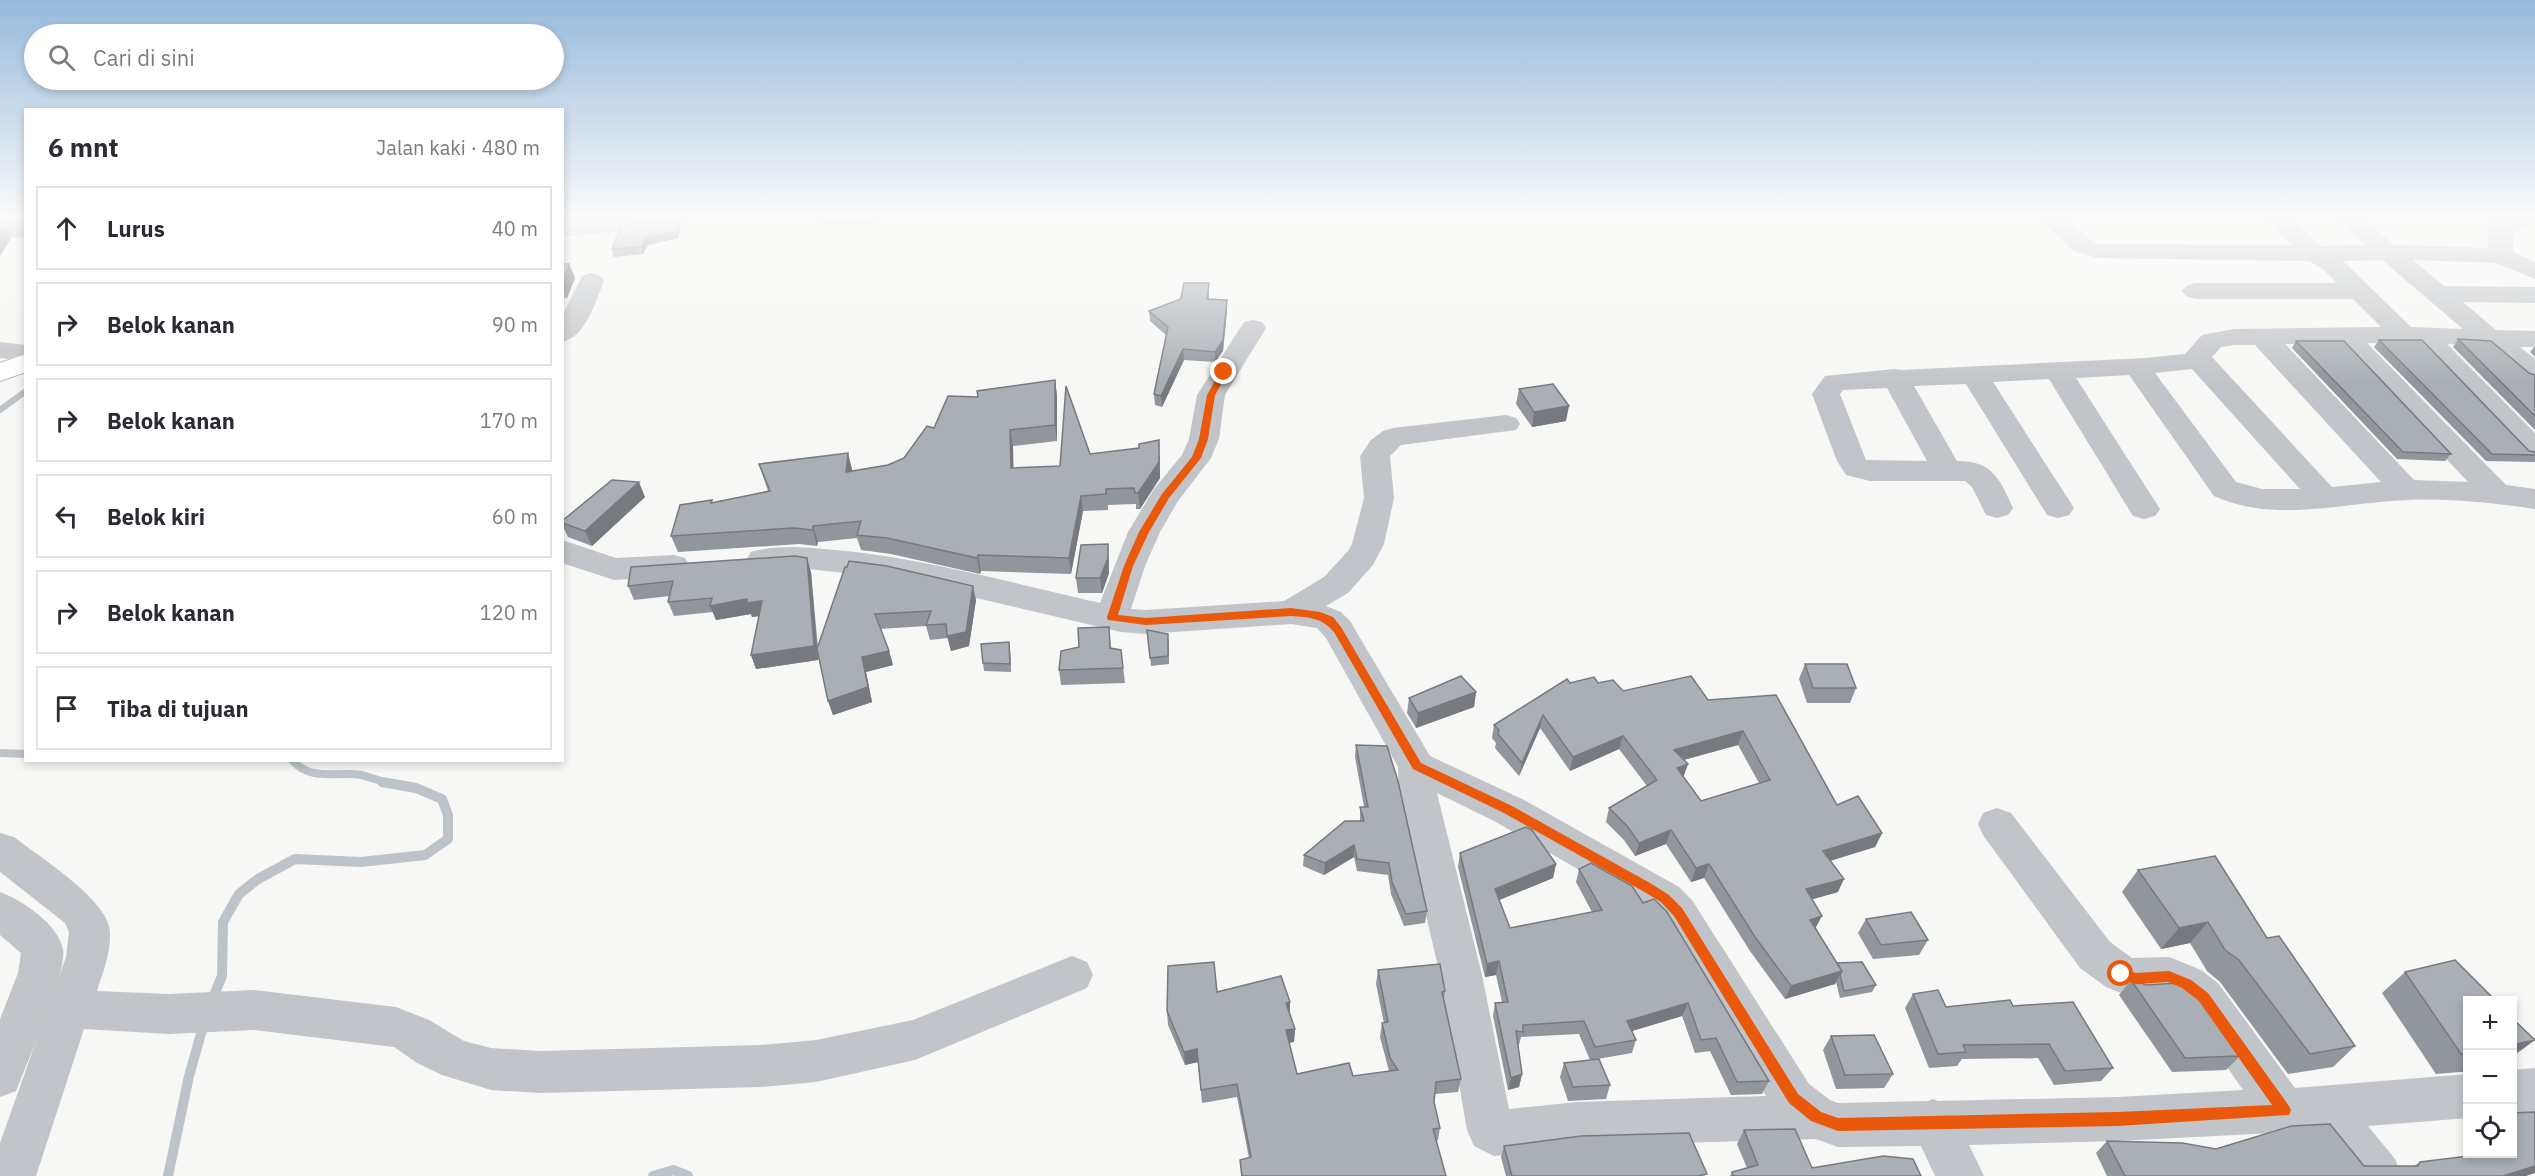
<!DOCTYPE html>
<html lang="id">
<head>
<meta charset="utf-8">
<style>
	body { margin:0; font-family:"IBM Plex Sans",sans-serif; background:#f7f7f7; color:#2b2b33 }
	.controls { position:absolute; right:18px; bottom:18px; display:grid; overflow:hidden; border-radius:0px; box-shadow:0 3px 9px #0003 }
	.controls button { width:54px; height:54px; display:grid; place-items:center; padding:0; border:0; border-bottom:2px solid #e1e1e2; background:#fff; color:#2b2b33; font:30px sans-serif }
	.stop { position:absolute; width:18px; height:18px; margin:-14px; border:4px solid #ea580c; border-radius:50%; background:#fff }
	.stop.end { background:#ea580c; border-color:#fff; box-shadow:0 2px 6px #0008 }
	.list { margin:0; padding:0; list-style:none }
	h2 { display:flex; justify-content:space-between; align-items:center; height:78px; margin:0; padding:0 24px; font-size:26px }
	h2 small { font-size:20px; font-weight:400; color:#7c7c81 }
	.list li { display:grid; grid-template-columns:39px 1fr auto; gap:18px; align-items:center; box-sizing:border-box; height:84px; margin:0 12px 12px; padding:0 12px; border:2px solid #e1e1e2; border-radius:0px }
	.list b { display:block; font-size:22px; white-space:nowrap }
	.list em { font-size:20px; font-style:normal; color:#7c7c81 }
	.icon { flex:none; width:33px; height:33px; fill:none; stroke:currentColor; stroke-width:2; stroke-linecap:round; stroke-linejoin:round }
	.map { position:relative; flex:none; width:2535px; height:1176px; overflow:hidden }
	.search { position:absolute; background:#fff; box-shadow:0 3px 9px #0003; left:24px; top:24px; width:540px; height:66px; display:flex; align-items:center; gap:15px; box-sizing:border-box; padding:0 21px; border-radius:33px; color:#7c7c81; font-size:22px }
	.panel { position:absolute; background:#fff; box-shadow:0 3px 9px #0003; left:24px; top:108px; width:540px; height:654px; border-radius:0px }
	.map>svg:first-child { display:block }
	.lines { fill:none; stroke-linecap:round; stroke-linejoin:round }
	.stream-far2 { stroke:#bcc4ca; stroke-width:6 }
	.stream-far1 { stroke:#bcc4ca; stroke-width:8 }
	.stream { stroke:#bcc4ca; stroke-width:10 }
	.major-casing { stroke:#b5b8bc; stroke-width:2 }
	.minor { fill:#c1c4c8; fill-rule:evenodd }
	.major { fill:#fff; fill-rule:evenodd }
	.wall { fill:#91969c; fill-rule:evenodd }
	.shaded-wall { fill:#767a7f }
	.building { fill:#a9afb5; stroke:#767a7f; stroke-width:1.5; fill-rule:evenodd }
	.route { fill:#ea580c }
</style>
</head>
<body>
<div class="map">
<svg width="2535" height="1176" viewBox="0 0 2535 1176">
	<rect width="100%" height="100%" fill="#f7f7f5"/>
	<g class="lines">
		<polyline class="stream-far2" points="0,410 26,391"/>
		<g class="stream-far1">
			<polyline points="0,753 26,754"/>
			<path d="M292,760c19,22 44,11 69,15 9,2 19,6 28,8"/>
		</g>
		<g class="stream">
			<polyline points="212,1000 222,976 223,922 239,894 258,879 295,859 361,862 425,855 448,839 448,815 442,799 416,788 382,782"/>
			<polyline points="168,1176 189,1076 204,1023"/>
			<polyline points="653,1176 673,1170 688,1176"/>
		</g>
		<g class="major-casing">
			<polygon id="major" points="26,354 26,372 0,381 0,363"/>
		</g>
		<g class="minor">
			<polygon points="603,219 643,219 633,229 624,231 571,236 562,234 562,224"/>
			<path d="M2039,219h26l27,22 8,3 191,1 -25,-26h26l29,27 44,-1 -28,-26h26l31,26 94,3c0,-6 -1,-14 1,-20 4,-15 34,-9 46,-9l-2,5 -20,7v21l22,10v17l-39,-16 -83,-3 31,26 91,1v16l-72,-1 33,28 39,1v16h-15l15,12v22l-10,-2 -38,-33 -40,-2 88,89v26l-10,-2 -109,-114h-49l139,142 29,4v20c-42,-6 -85,-11 -127,-9 -65,2 -132,24 -194,-4l-85,-121 -53,3 84,131 -5,7 -11,3 -11,-3 -84,-137 -56,3 81,126 -5,7 -11,3 -11,-3 -81,-131 -52,2 43,75c36,0 42,17 56,47l-5,7 -11,3 -11,-3 -14,-28 -7,-6h-95l-24,-6 -9,-14 -25,-67 13,-18 70,-7 6,1 244,-12 40,-4 17,-19 32,-6 147,-2 -28,-28h-158l-9,-3 -4,-5 4,-5 9,-3h142l-14,-14 -14,-8 -211,-3 -24,-7zM2382,260l81,69 -52,-2 -68,-66zM2285,344h53l130,138 -54,-2zM2234,345h21l126,137 -49,5 -120,-130 9,-10zM2192,369l108,120h-38l-26,-7 -81,-109zM1887,388l40,73 -61,-1 -26,-66 3,-4z"/>
			<path d="M591,273l9,3 4,5c-9,21 -17,55 -42,61v-26l20,-40z"/>
			<path d="M1253,320l9,2 4,6 -41,67 -6,44 -8,19 -33,43 -18,31 -15,34 -14,43 15,1 138,-9 40,-24 24,-26 4,-7 12,-46 -4,-42 11,-16 12,-9 10,-3 113,-13 10,3 4,6 -4,6 -115,15 -11,11 4,42 -10,46 -11,21 -25,28 -22,13 15,6 9,9 80,135 92,43 157,88 13,13 117,184 21,16 8,3 90,-2 5,-2 5,2 180,-4 125,-7 -55,-79 -17,-13 -5,-3 -30,2 -15,-4 -15,-6 -26,-19 -97,-133 -5,-11 5,-11 14,-5 14,5 99,129 22,16 37,-1 15,6 17,7 17,13 77,105 173,-14v44l-100,8 27,33 7,17h-53l-35,-45 -196,10 -149,4 15,31h-49l-14,-30 -83,1 -22,-8 -239,7 -83,10 -20,-10 -7,-16 -27,-155 -41,-175 -1,-33 -72,-129 -9,-10 -26,-4 -145,10 -25,-2 -230,-54 -92,-10 -37,3 -11,-3 -5,-8 5,-8c31,-9 63,-4 95,-1 85,9 170,33 254,52l28,-71 26,-43 28,-34 7,-16 8,-44 47,-73zM1437,793l57,28 157,90 13,13 102,172 -189,6 -68,7 -27,-134z"/>
			<polygon points="0,342 26,345 26,361 0,358"/>
			<polygon points="562,540 616,558 674,555 685,558 690,566 685,574 674,577 614,580 562,563"/>
			<path d="M0,833l14,4c24,19 96,64 96,95 1,21 -7,40 -13,59l72,3 85,-4 142,17 33,13 35,21 27,7 50,3 220,-6 55,-5 97,-20 159,-64 15,6 6,13 -6,13 -172,72 -99,22 -55,5 -220,6 -50,-3 -49,-15 -25,-12 -23,-16 -140,-17 -85,4 -85,-5 -48,147h-36v-33l66,-186 3,-25 -4,-9 -65,-51z"/>
			<path d="M0,892c22,8 58,32 63,57 4,23 -31,102 -41,127l-6,15 -16,6v-78l18,-46 3,-20 -21,-18z"/>
			<polygon points="2535,1068 2535,1112 2512,1114 2512,1070"/>
		</g>
		<use href="#major" class="major"/>
	</g>
	<g class="wall">
		<polygon points="0,219 26,219 26,237 11,238 0,256"/>
		<polygon points="637,219 682,219 678,238 648,245 643,254 614,257 612,249"/>
		<polygon points="818,219 876,219 875,224 819,224"/>
		<polygon points="562,264 569,264 575,278 567,298 562,299"/>
		<polygon points="1209,283 1209,300 1227,300 1227,310 1223,351 1215,362 1184,360 1162,407 1155,405 1154,394 1166,335 1150,321 1149,311 1181,299"/>
		<polygon points="2458,339 2529,373 2535,375 2535,430 2453,347"/>
		<polygon points="2379,340 2529,451 2535,452 2535,462 2486,461 2374,347"/>
		<polygon points="2296,341 2451,454 2445,461 2397,459 2292,348"/>
		<polygon points="2535,346 2535,357 2530,352"/>
		<polygon points="1055,380 1057,396 1057,441 1013,446 1013,468 1060,466 1090,454 1160,456 1160,478 1140,509 1136,509 1136,504 1108,505 1108,510 1083,511 1071,574 981,571 980,574 891,554 861,550 857,538 818,542 817,546 799,544 678,552 671,536 712,500 713,503 768,491 759,464 852,469 852,471 888,465 904,458 934,428 978,397"/>
		<polygon points="1519,389 1566,421 1532,427 1516,404"/>
		<polygon points="645,497 592,546 568,537 562,525 562,521"/>
		<polygon points="1109,559 1109,573 1102,593 1078,593 1076,578"/>
		<polygon points="631,567 811,572 818,648 845,567 976,600 969,646 951,651 948,638 930,640 926,626 880,629 889,651 893,665 866,672 872,702 833,715 828,701 818,651 818,660 756,669 751,655 759,616 752,617 751,614 716,620 713,612 674,616 668,602 670,596 634,600 628,586"/>
		<polygon points="1109,627 1111,648 1121,650 1125,683 1061,685 1059,670 1079,647"/>
		<polygon points="1147,630 1169,641 1169,664 1151,666"/>
		<polygon points="1009,642 1010,650 1011,672 984,671 983,663"/>
		<polygon points="1805,664 1856,688 1850,703 1807,703 1799,679"/>
		<path d="M1570,683h28l25,8 85,9 129,105 45,28 -7,14 -45,14 8,31 -26,7 4,29 21,35 39,22 -4,7 -32,6 -4,-16 -1,2 -50,15 -35,-48 -46,-73 -13,4 -25,-38 -31,12 -11,-16 -18,-18 3,-14 38,-22 -28,-37 -49,22 -30,-43 -21,48 -24,-28 1,-5 -4,-5 2,-13zM1738,745l21,38 -58,18 -18,-24 5,-13 -5,-4z"/>
		<polygon points="1476,692 1474,707 1416,728 1407,713 1409,698"/>
		<polygon points="1356,745 1427,911 1425,923 1404,926 1391,894 1388,875 1357,871 1354,857 1324,875 1303,866 1304,855 1360,821 1360,807 1364,807 1355,757"/>
		<polygon points="1460,853 1556,864 1553,878 1499,900 1510,928 1592,912 1576,882 1579,869 1643,903 1769,1081 1762,1094 1731,1095 1710,1051 1695,1053 1682,1016 1632,1031 1636,1040 1632,1053 1597,1059 1610,1085 1606,1099 1568,1101 1560,1077 1564,1063 1590,1060 1579,1034 1521,1037 1519,1045 1518,1044 1522,1074 1519,1087 1508,1090 1493,1016 1495,1003 1502,1002 1496,975 1485,977 1458,867"/>
		<polygon points="2138,870 2267,938 2355,1046 2333,1067 2288,1074 2220,982 2207,971 2190,943 2161,949 2122,892"/>
		<polygon points="1866,919 1928,940 1919,955 1873,959 1858,933"/>
		<polygon points="1378,970 1445,991 1444,999 1461,1079 1458,1092 1435,1094 1434,1102 1440,1128 1438,1140 1436,1141 1446,1176 1241,1176 1240,1160 1249,1158 1237,1097 1202,1103 1198,1062 1185,1065 1168,1025 1167,1011 1217,992 1290,1002 1290,1014 1295,1029 1294,1042 1289,1043 1297,1074 1353,1076 1389,1071 1380,1037 1382,1023 1384,1023 1376,984"/>
		<polygon points="2405,972 2468,1000 2468,1071 2460,1072 2436,1074 2382,993"/>
		<polygon points="2131,980 2240,1056 2226,1070 2172,1072 2119,995"/>
		<polygon points="1913,994 1946,1007 2013,1006 2113,1068 2101,1081 2054,1085 2038,1058 1962,1059 1957,1066 1929,1068 1905,1008"/>
		<polygon points="1831,1036 1893,1074 1884,1088 1836,1089 1823,1050"/>
		<polygon points="1744,1130 1812,1168 1921,1176 1730,1176 1732,1172 1747,1168 1737,1144"/>
		<polygon points="2107,1141 2216,1149 2364,1166 2414,1166 2420,1162 2526,1176 2107,1176 2096,1153"/>
		<polygon points="1504,1146 1706,1176 1506,1176 1501,1157"/>
	</g>
	<g class="shaded-wall">
		<polygon points="678,219 682,219 678,238 648,245 643,254 641,247 646,238"/>
		<polygon points="4,228 11,238 0,256 0,234"/>
		<polygon points="569,264 575,278 567,298 562,286 562,282"/>
		<polygon points="1227,300 1227,310 1223,351 1215,362 1215,352"/>
		<polygon points="1183,349 1184,360 1162,407 1161,396"/>
		<polygon points="1055,380 1057,396 1057,441 1055,425"/>
		<polygon points="1569,406 1566,421 1532,427 1534,412"/>
		<polygon points="1010,430 1013,446 1014,484 1011,468"/>
		<polygon points="1159,440 1160,478 1140,509 1138,493"/>
		<polygon points="848,453 852,469 850,488 846,472"/>
		<polygon points="639,482 645,497 592,546 585,531"/>
		<polygon points="1081,496 1083,511 1071,574 1069,558"/>
		<polygon points="813,526 818,542 817,546 813,530"/>
		<polygon points="1108,544 1109,573 1102,593 1100,578"/>
		<polygon points="978,555 981,571 980,574 977,558"/>
		<polygon points="807,558 811,572 818,660 756,669 751,655"/>
		<polygon points="973,586 976,600 969,646 951,651 947,636"/>
		<polygon points="747,599 762,601 767,615 752,617 751,614 716,620 710,606"/>
		<polygon points="1009,642 1010,650 1011,672 1010,664"/>
		<polygon points="889,651 893,665 866,672 872,702 833,715 828,701 862,657"/>
		<polygon points="1476,692 1474,707 1416,728 1418,713"/>
		<polygon points="1543,715 1540,728 1519,776 1522,763"/>
		<polygon points="1743,731 1738,745 1669,764 1674,750"/>
		<polygon points="1623,736 1619,749 1570,771 1573,757"/>
		<polygon points="1688,764 1683,778 1677,768"/>
		<polygon points="1671,830 1666,844 1635,856 1639,843"/>
		<polygon points="1882,833 1875,847 1816,865 1823,851"/>
		<polygon points="1354,845 1354,857 1324,875 1325,863"/>
		<polygon points="1556,864 1553,878 1492,903 1495,889"/>
		<polygon points="1709,864 1704,878 1691,882 1696,868"/>
		<polygon points="1844,879 1838,892 1800,903 1806,889"/>
		<polygon points="1822,916 1815,929 1810,920"/>
		<polygon points="2208,922 2190,943 2161,949 2179,928"/>
		<polygon points="1499,961 1496,975 1485,977 1487,964"/>
		<polygon points="1842,971 1835,984 1785,999 1791,986"/>
		<polygon points="1290,1002 1290,1016 1286,1003"/>
		<polygon points="1688,1003 1682,1016 1622,1034 1627,1021"/>
		<polygon points="1295,1029 1294,1042 1285,1043 1286,1030"/>
		<polygon points="2535,1040 2512,1057 2512,1045"/>
		<polygon points="1197,1049 1198,1062 1185,1065 1184,1052"/>
		<polygon points="2468,1067 2468,1071 2460,1072"/>
		<polygon points="1522,1074 1519,1087 1508,1090 1511,1078"/>
		<polygon points="2535,1166 2535,1173 2526,1176 2503,1176"/>
	</g>
	<g class="building">
		<polygon points="0,219 26,219 26,223 22,227 4,228 0,234"/>
		<polygon points="637,219 678,219 676,231 646,238 641,247 612,249 621,226 632,224"/>
		<polygon points="562,264 569,264 562,282"/>
		<polygon points="1184,283 1209,283 1207,299 1227,300 1223,340 1215,352 1183,349 1161,396 1154,394 1168,327 1149,311 1181,299"/>
		<polygon points="2458,339 2491,341 2529,373 2535,375 2535,416"/>
		<polygon points="2379,340 2422,340 2529,451 2535,452 2535,455 2492,454"/>
		<polygon points="2296,341 2344,341 2451,454 2403,452"/>
		<polygon points="1055,380 1055,425 1010,430 1011,468 1060,466 1066,386 1090,454 1139,448 1139,444 1159,440 1159,462 1138,493 1135,493 1134,488 1106,489 1106,494 1081,496 1069,558 978,555 977,558 887,538 857,535 861,521 813,526 813,530 794,528 671,536 680,505 712,500 711,503 770,491 759,464 848,453 846,472 888,465 904,458 927,426 934,428 948,396 978,397 977,391"/>
		<polygon points="1553,384 1569,406 1534,412 1519,389"/>
		<polygon points="612,480 639,482 585,531 562,523 562,521"/>
		<polygon points="1108,544 1108,558 1100,578 1076,578 1081,545"/>
		<polygon points="795,556 807,558 814,646 751,655 762,601 747,603 747,599 710,606 712,598 668,602 673,581 628,586 631,567"/>
		<polygon points="849,561 887,566 973,586 966,632 947,636 946,624 926,625 931,611 875,614 889,651 862,657 868,687 828,701 817,649 845,567 847,567"/>
		<polygon points="1109,627 1110,648 1121,650 1123,668 1059,670 1061,651 1079,647 1078,628"/>
		<polygon points="1147,630 1168,634 1168,656 1150,658"/>
		<polygon points="1009,642 1010,664 983,663 981,644"/>
		<polygon points="1805,664 1847,664 1856,688 1813,688"/>
		<polygon points="1461,676 1476,692 1418,713 1409,698"/>
		<path d="M1691,676l17,24 68,-5 61,110 21,-9 24,37 -59,18 21,28 -38,10 16,27 -12,4 32,51 -51,15 -36,-49 -46,-73 -13,4 -25,-38 -32,13 -11,-16 -19,-19 48,-28 -34,-44 -50,21 -30,-42 -21,48 -24,-29 1,-4 -5,-5 73,-46 3,4 24,-6 4,6 15,-3 10,11zM1743,731l27,49 -69,21 -24,-33 11,-4 -14,-14z"/>
		<polygon points="1356,745 1387,746 1398,781 1427,911 1406,914 1392,882 1389,863 1357,859 1354,845 1325,863 1304,855 1345,821 1364,821 1360,807 1368,807"/>
		<polygon points="1526,827 1532,830 1556,864 1495,889 1510,928 1602,910 1579,869 1591,863 1632,886 1643,903 1654,899 1667,912 1769,1081 1737,1082 1716,1038 1701,1040 1688,1003 1627,1021 1636,1040 1595,1047 1584,1021 1523,1025 1523,1032 1516,1031 1522,1074 1511,1078 1495,1003 1508,1002 1499,961 1487,964 1460,853"/>
		<polygon points="2215,856 2267,938 2279,936 2355,1046 2310,1054 2239,960 2225,950 2208,922 2179,928 2138,870"/>
		<polygon points="1911,912 1928,940 1881,945 1866,919"/>
		<polygon points="2455,960 2495,1000 2468,1000 2468,1053 2461,1054 2405,972"/>
		<polygon points="1214,962 1217,992 1281,976 1290,1002 1286,1003 1295,1029 1286,1030 1297,1074 1349,1063 1353,1076 1398,1070 1390,1058 1382,1023 1388,1022 1378,970 1440,964 1445,991 1442,992 1461,1079 1436,1082 1434,1102 1440,1128 1433,1129 1446,1176 1242,1176 1240,1160 1251,1157 1237,1084 1201,1090 1197,1049 1184,1052 1167,1011 1168,966"/>
		<polygon points="1862,962 1876,985 1844,991 1840,975 1842,971 1837,963"/>
		<polygon points="2131,980 2147,985 2178,983 2182,986 2199,998 2240,1056 2185,1058"/>
		<polygon points="1938,990 1946,1007 2010,1000 2013,1006 2073,1002 2113,1068 2065,1071 2049,1044 1963,1045 1966,1052 1938,1054 1913,994"/>
		<polygon points="2512,1018 2535,1040 2512,1045"/>
		<polygon points="1874,1035 1893,1074 1845,1075 1831,1036"/>
		<polygon points="1599,1059 1610,1085 1573,1087 1564,1063"/>
		<polygon points="2535,1112 2535,1166 2503,1176 2125,1176 2107,1141 2182,1143 2216,1149 2291,1126 2330,1124 2364,1166 2418,1166 2420,1162 2485,1154 2512,1154 2512,1113"/>
		<polygon points="1795,1129 1812,1168 1883,1156 1913,1159 1921,1176 1733,1176 1732,1172 1758,1165 1744,1130"/>
		<polygon points="1689,1133 1707,1174 1698,1176 1512,1176 1504,1146 1581,1136"/>
	</g>
	<linearGradient id="sky" x2="0" y2="1"><stop stop-color="#96badc"/><stop offset="0.57" stop-color="#fbfbfa"/><stop offset="1" stop-color="#fbfbfa" stop-opacity="0"/></linearGradient>
	<rect width="2535" height="383" fill="url(#sky)"/>
	<path class="route" d="M1221,370l7,2 -13,23 -7,44 -7,19 -32,40 -20,34 -16,34 -15,49 28,3 145,-10 29,4 13,5 8,10 80,136 91,43 138,77 19,12 13,13 116,186 23,18 17,6 280,-6 154,-7 -73,-104 -17,-13 -14,-6 -32,2 -20,-6 -2,-4 2,-4 5,-2 15,5 33,-2 22,9 17,13 81,113 2,4 -2,5 -171,11 -280,5 -27,-10 -22,-18 -115,-187 -13,-14 -20,-12 -137,-77 -91,-44 -79,-137c-12,-14 -25,-15 -43,-16l-145,9 -38,-5 -1,-3 17,-51 15,-34 23,-38 30,-37 7,-18 8,-44z"/>
</svg>
<div class="controls">
<button>+</button>
<button>−</button>
<button><svg class="icon" aria-label="locate" viewBox="0 0 24 24"><circle cx="12" cy="12" r="6"/><path d="M12 2v4M12 18v4M2 12h4M18 12h4"/></svg></button>
</div>
<div class="stop" style="left:2121px;top:974px"></div>
<div class="stop end" style="left:1224px;top:372px"></div>
<div class="search"><svg class="icon" aria-label="search" viewBox="0 0 24 24"><circle cx="10" cy="10" r="6"/><path d="M15 15l6 6"/></svg>Cari di sini</div>
<section class="panel">
<h2>6 mnt<small>Jalan kaki · 480 m</small></h2>
<ul class="list">
<li><svg class="icon" aria-label="ahead" viewBox="0 0 24 24"><path d="M12 20V5M6 11l6-6 6 6"/></svg><div><b>Lurus</b></div><em>40 m</em></li>
<li><svg class="icon" aria-label="right" viewBox="0 0 24 24"><path d="M7 20v-9h11M14 6l5 5-5 5"/></svg><div><b>Belok kanan</b></div><em>90 m</em></li>
<li><svg class="icon" aria-label="right" viewBox="0 0 24 24"><path d="M7 20v-9h11M14 6l5 5-5 5"/></svg><div><b>Belok kanan</b></div><em>170 m</em></li>
<li><svg class="icon" aria-label="left" viewBox="0 0 24 24"><path d="M17 20v-9H6M10 6l-5 5 5 5"/></svg><div><b>Belok kiri</b></div><em>60 m</em></li>
<li><svg class="icon" aria-label="right" viewBox="0 0 24 24"><path d="M7 20v-9h11M14 6l5 5-5 5"/></svg><div><b>Belok kanan</b></div><em>120 m</em></li>
<li><svg class="icon" aria-label="arrive" viewBox="0 0 24 24"><path d="M6 21V4h12l-3 4 3 4H6"/></svg><div><b>Tiba di tujuan</b></div></li>
</ul>
</section>
</div>
</body>
</html>
